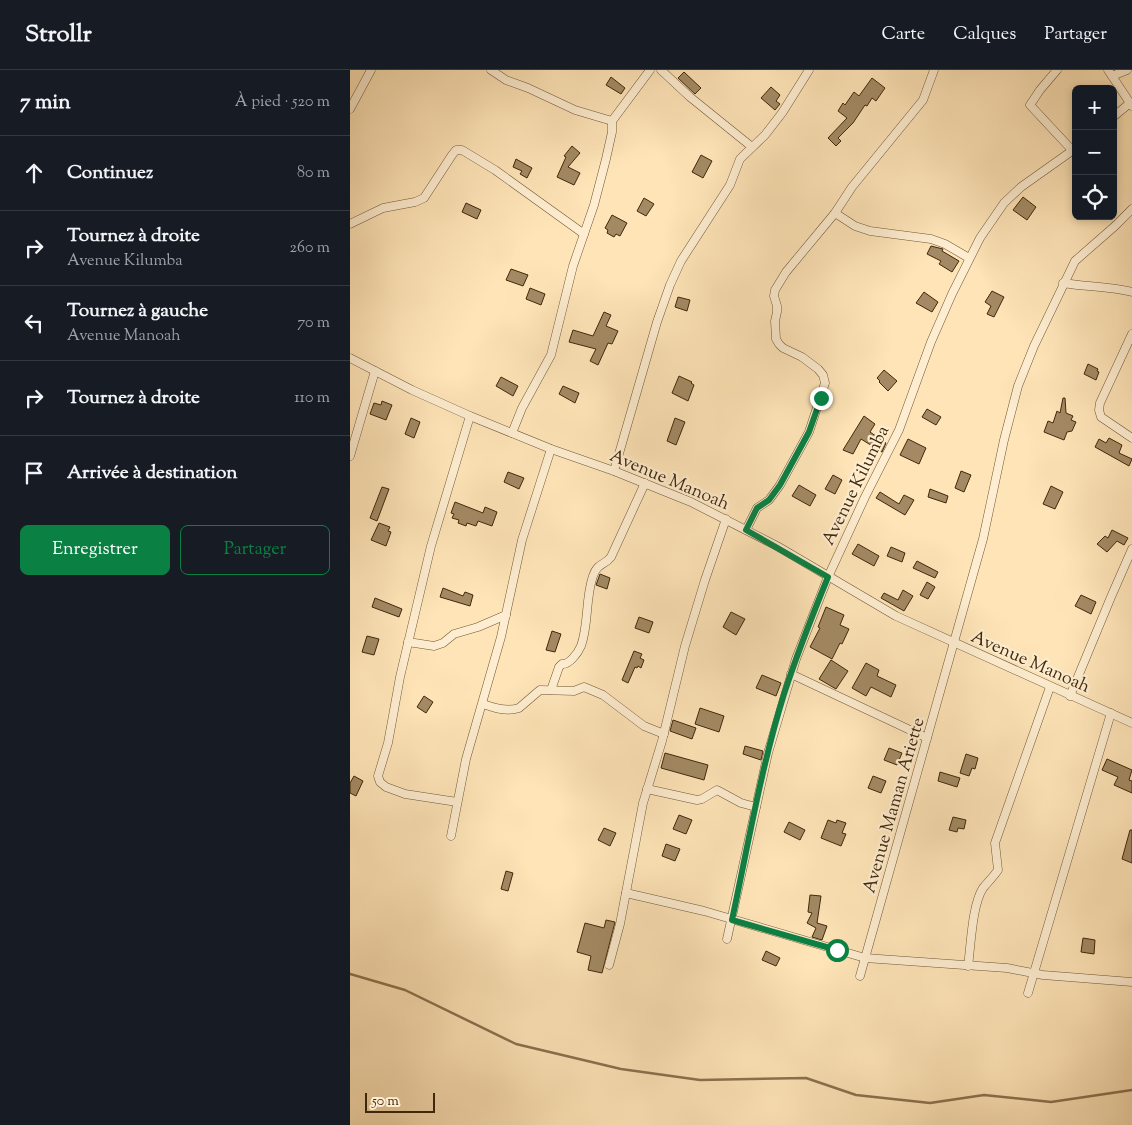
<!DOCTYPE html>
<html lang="fr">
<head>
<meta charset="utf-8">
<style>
	body { margin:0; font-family:"Sorts Mill Goudy",serif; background:#242831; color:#f1f3f6 }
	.controls { position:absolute; right:15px; top:15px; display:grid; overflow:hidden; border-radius:8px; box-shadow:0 2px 8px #0003 }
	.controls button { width:45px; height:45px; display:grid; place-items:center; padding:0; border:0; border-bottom:1px solid #363941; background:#171b24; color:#f1f3f6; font:25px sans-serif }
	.scale { position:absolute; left:15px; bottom:12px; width:70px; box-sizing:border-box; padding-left:5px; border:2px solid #40280b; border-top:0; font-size:14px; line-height:18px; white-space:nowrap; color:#40280b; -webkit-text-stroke:4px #feedd0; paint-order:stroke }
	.stop { position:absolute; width:15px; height:15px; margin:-11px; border:4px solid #0b8043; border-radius:50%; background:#fff }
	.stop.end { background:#0b8043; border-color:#fff; box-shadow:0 1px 5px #0008 }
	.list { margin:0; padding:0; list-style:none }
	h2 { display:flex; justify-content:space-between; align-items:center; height:65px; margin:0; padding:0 20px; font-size:21px }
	h2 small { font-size:16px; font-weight:400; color:#9ea1a6 }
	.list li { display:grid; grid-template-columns:32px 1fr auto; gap:15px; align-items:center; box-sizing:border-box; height:75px; padding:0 20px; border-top:1px solid #363941 }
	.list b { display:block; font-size:19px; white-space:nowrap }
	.list p { margin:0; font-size:16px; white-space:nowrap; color:#9ea1a6 }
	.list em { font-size:16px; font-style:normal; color:#9ea1a6 }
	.actions { display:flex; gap:10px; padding:15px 20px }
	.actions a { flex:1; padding:11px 0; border:1px solid #0b8043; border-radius:8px; text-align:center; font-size:18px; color:#0b8043 }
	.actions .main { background:#0b8043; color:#fff }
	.icon { flex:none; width:28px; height:28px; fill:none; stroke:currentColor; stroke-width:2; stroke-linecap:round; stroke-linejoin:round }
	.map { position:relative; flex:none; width:782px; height:1055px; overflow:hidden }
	header { display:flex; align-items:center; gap:30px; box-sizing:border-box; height:70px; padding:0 25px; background:#171b24; border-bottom:1px solid #363941 }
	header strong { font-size:24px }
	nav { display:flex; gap:28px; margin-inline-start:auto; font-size:18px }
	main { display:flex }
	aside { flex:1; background:#171b24 }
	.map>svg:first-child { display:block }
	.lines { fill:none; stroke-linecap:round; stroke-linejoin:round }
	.stream { stroke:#8b724f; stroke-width:2.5 }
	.building { fill:#a38a64; stroke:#40280b }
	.minor-casing { stroke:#705736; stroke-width:9 }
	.minor { stroke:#feedd0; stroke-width:8 }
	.route { stroke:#0b8043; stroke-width:6 }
	.labels { text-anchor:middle; stroke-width:4.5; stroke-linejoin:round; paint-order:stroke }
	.street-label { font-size:18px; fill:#40280b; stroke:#feedd0 }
</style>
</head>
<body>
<header>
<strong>Strollr</strong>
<nav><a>Carte</a><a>Calques</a><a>Partager</a></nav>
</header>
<main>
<aside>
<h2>7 min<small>À pied · 520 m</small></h2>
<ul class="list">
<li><svg class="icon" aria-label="ahead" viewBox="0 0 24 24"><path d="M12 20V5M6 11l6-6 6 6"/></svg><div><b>Continuez</b></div><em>80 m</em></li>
<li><svg class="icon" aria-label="right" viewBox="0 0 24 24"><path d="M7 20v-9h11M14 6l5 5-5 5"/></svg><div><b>Tournez à droite</b><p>Avenue Kilumba</p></div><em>260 m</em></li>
<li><svg class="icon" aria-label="left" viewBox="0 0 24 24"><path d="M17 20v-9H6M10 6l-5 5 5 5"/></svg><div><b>Tournez à gauche</b><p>Avenue Manoah</p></div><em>70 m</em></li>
<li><svg class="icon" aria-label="right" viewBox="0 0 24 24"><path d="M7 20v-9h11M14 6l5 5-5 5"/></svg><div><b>Tournez à droite</b></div><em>110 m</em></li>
<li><svg class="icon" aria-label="arrive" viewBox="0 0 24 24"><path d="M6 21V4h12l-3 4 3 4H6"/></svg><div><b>Arrivée à destination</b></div></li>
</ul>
<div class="actions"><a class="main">Enregistrer</a><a>Partager</a></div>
</aside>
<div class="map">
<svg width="782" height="1055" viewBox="0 0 782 1055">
	<rect width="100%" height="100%" fill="#fee4b7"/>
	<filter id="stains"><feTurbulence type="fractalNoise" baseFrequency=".004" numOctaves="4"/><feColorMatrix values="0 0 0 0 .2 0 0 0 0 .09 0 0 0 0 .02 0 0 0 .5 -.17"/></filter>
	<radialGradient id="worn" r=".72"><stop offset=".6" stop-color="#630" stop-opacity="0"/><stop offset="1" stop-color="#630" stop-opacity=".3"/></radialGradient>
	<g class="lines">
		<polyline class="stream" points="0,904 55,920 166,974 271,999 350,1010 456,1008 506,1025 580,1033 634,1025 701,1032 782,1020"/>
	</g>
	<g class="building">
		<polygon points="334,2 351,18 345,24 328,8"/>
		<polygon points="261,7 275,18 271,24 256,15"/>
		<polygon points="522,8 535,18 526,31 522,28 517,36 515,35 503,53 488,68 491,71 486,76 478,68 497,48 488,41 493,33 495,35 504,22 509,26"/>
		<polygon points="421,17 430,25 426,31 430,34 425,40 411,28"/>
		<polygon points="222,76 230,83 218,97 230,103 224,115 207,107 216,87 214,86"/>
		<polygon points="351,85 362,91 353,108 342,102"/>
		<polygon points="166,89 182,98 177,108 170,104 172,101 163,97"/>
		<polygon points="673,127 686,137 677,150 663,140"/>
		<polygon points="294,128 304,134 296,146 287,141"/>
		<polygon points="116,133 131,140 127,149 112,142"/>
		<polygon points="262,145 277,153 270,166 266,164 264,167 257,163 258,160 255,158"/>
		<polygon points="581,176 593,179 592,181 609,191 602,202 589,194 591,191 577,184"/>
		<polygon points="161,199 178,205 173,216 156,210"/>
		<polygon points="180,218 195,224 191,235 176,229"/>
		<polygon points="642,221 654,227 644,247 637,244 641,236 635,232"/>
		<polygon points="574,222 588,232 582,242 566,233"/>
		<polygon points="328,227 340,230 337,241 325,237"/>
		<polygon points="254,242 261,245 256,256 268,261 262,274 258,273 248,295 240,291 246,279 219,272 223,260 243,266"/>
		<polygon points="738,294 748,299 747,301 749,302 746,310 734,304"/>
		<polygon points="534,300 547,311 538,321 529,312 530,311 527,308"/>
		<polygon points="329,306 342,312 341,313 344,315 338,331 322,323"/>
		<polygon points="151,307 168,316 163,326 146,316"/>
		<polygon points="213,316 229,323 225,333 209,324"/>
		<polygon points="713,328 715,328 716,343 723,346 721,350 726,352 722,361 717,362 714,370 694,362 698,351 703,353 707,341 710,343"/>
		<polygon points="32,331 42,335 36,350 20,344 24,333 31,335"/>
		<polygon points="577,339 591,347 586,355 572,347"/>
		<polygon points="514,346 525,354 520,362 536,373 532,382 511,369 503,384 493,380"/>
		<polygon points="61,348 70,352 64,368 55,364"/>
		<polygon points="325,348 335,352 326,375 317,371"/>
		<polygon points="759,368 772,375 769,383 782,389 779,396 745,377 749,369 756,373"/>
		<polygon points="558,369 576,378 569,394 550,385"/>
		<polygon points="611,401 621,405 614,422 605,418"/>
		<polygon points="158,402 174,408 169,419 154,412"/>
		<polygon points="483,405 492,410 485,424 475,419"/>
		<polygon points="449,415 466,425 460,436 442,426"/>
		<polygon points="701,416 713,422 705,439 693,434"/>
		<polygon points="32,417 39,419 27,451 20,448"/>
		<polygon points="580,419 598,426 596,433 578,427"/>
		<polygon points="530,422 549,434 554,425 564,430 555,445 526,428"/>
		<polygon points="105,432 133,443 135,437 147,442 142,456 128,451 126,456 117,453 116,456 108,453 109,450 102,448 104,444 101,443"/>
		<polygon points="29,453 40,457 38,461 41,462 36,476 21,470"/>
		<polygon points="762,460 778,468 774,475 767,471 757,482 747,474 755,466 758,468"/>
		<polygon points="508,474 529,486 524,496 502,484"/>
		<polygon points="541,477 555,483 552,492 537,486"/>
		<polygon points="567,491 588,502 585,508 563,498"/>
		<polygon points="250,504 260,508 257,519 246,515"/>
		<polygon points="577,512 585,517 578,529 570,525"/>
		<polygon points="93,518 113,526 115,522 123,525 120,536 90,527"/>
		<polygon points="553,520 563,526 554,541 531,528 534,523 548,530"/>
		<polygon points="731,525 746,532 741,544 725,536"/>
		<polygon points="25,528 52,539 49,547 22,537"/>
		<polygon points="476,537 494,545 490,555 499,559 492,574 490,573 482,589 460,577 470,558 468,557"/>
		<polygon points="381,542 395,549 386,565 373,557"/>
		<polygon points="289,547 303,552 299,563 285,558"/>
		<polygon points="202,561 211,564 205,582 196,580"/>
		<polygon points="17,566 29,569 24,585 12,582"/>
		<polygon points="284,581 292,584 290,588 294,590 291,598 288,596 287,598 285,597 278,613 272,610"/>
		<polygon points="481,590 498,601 486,619 469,609"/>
		<polygon points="516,593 529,600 527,606 546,615 541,627 521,617 516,626 502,618"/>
		<polygon points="412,605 431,613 426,626 406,618"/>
		<polygon points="74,626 83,632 76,643 67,637"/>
		<polygon points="350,638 374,646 369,662 345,654"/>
		<polygon points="323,650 346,658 342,669 320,661"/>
		<polygon points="395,676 413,681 411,690 393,684"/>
		<polygon points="539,678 552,683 547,695 534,690"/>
		<polygon points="315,683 358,695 354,710 311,698"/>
		<polygon points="616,684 628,688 625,699 622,698 619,706 610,703"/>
		<polygon points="757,689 782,700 779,710 782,711 782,723 764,715 768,707 752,700"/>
		<polygon points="590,702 610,708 607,717 588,711"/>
		<polygon points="4,706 13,711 6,726 0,723 0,713"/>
		<polygon points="523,706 536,711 531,723 518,718"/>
		<polygon points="329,745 342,750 336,764 323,759"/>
		<polygon points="603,747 616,750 614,759 608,758 607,762 599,760"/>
		<polygon points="478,750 486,753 487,750 496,753 492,763 496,764 491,776 471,768"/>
		<polygon points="439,752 455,760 450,770 434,762"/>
		<polygon points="254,758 266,763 260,776 248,770"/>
		<polygon points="780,760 782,760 782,793 772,789"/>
		<polygon points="316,774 330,779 325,791 312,786"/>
		<polygon points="156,801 163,803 158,821 151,819"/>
		<polygon points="460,825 471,826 467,853 477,856 472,870 462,867 466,858 457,853 462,843 458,842"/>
		<polygon points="256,850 265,852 252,903 238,900 241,886 227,882 235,853 254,858"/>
		<polygon points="733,868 745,870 744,884 731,882"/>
		<polygon points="416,881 430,888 426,896 412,890"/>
	</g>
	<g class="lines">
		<g class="minor-casing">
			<g id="minor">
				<polyline points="141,0 156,10 178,18 225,40 262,51"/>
				<polyline points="311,0 340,27 402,77"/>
				<polyline points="707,0 690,20 680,35 722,80"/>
				<polyline points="758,0 782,36"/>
				<polyline points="762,6 777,0"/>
				<polyline points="0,39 21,0"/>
				<polyline points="763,47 780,33"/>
				<polyline points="485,143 505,156 520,161 581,169 595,174 619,188"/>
				<polyline points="0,154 33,138 65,132 74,128 102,85 106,80 112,80 145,100 234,164"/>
				<path d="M713,213c23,4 47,3 69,9"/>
				<polyline points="782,264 750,333 749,340 751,347 782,368"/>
				<polyline points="0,288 62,320 120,346 201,379 264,401 341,432 427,476 546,546 782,653"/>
				<polyline points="162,363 172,338 201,285 223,196 244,135 256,89 262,62 262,51 300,0"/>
				<polyline points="0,386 25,301"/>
				<polyline points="264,401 307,252 320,215 331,191 380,115 390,89 415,65 432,43 459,0"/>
				<polyline points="396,460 407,438 419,430 430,415 459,362 475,313 473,305 468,299 452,287 433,278 429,274 426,269 425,251 427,242 427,236 424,226 425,220 436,202 485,143 502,117 573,30 584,0"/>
				<polyline points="58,572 84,576 93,573 104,564 128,557 156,545"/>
				<polyline points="441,604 577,668"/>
				<path d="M201,620l8,-23 3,-3c7,1 16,-11 19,-18 8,-22 4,-47 12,-70 5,-14 11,-10 18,-19l34,-74"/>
				<polyline points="720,626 761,527 782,479"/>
				<path d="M133,634c11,4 24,8 36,4l21,-18 34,1 10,-4 19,8 41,31 20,8"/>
				<polyline points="297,719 347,730 352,729 367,720 391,733 406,737"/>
				<polyline points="107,732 55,724 36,717 30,712 28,706 38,673 50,607 81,476 120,346"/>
				<polyline points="101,766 116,689 151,567 172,470 201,379"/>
				<polyline points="276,823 354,841 515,888 657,898 693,905 782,912"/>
				<polyline points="377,869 418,683 446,589 478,507 515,427 549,360 581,272 602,224 630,168 654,133 671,117 726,78"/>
				<polyline points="259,895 270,854 293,733 312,671 335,576 355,510 376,449"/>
				<path d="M618,896c3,-21 4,-61 15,-78 5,-6 11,-12 15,-18l-3,-27 55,-156"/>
				<polyline points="510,906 633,469 654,370 668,316 684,276 725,191 765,156 782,139"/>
				<polyline points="678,923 761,643"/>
			</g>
		</g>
		<use href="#minor" class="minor"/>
	</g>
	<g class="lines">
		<path class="route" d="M471,328l-12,34 -29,53 -11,15 -12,8 -11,22 82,47c-16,39 -31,77 -44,117 -23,74 -36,151 -52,226l105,30"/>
	</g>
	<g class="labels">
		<g class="street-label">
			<text transform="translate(320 409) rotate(23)" y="6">Avenue Manoah</text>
			<text transform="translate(505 415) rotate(-64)" y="6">Avenue Kilumba</text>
			<text transform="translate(681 591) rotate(24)" y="6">Avenue Manoah</text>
			<text transform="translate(543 735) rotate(-74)" y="6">Avenue Maman Ariette</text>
		</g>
	</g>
	<rect width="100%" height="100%" filter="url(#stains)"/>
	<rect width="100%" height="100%" fill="url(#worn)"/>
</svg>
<div class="controls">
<button>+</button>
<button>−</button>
<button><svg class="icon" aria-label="locate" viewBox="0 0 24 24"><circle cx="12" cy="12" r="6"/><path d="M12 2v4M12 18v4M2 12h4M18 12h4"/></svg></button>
</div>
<div class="scale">50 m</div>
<div class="stop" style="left:487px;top:880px"></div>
<div class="stop end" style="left:471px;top:328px"></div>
</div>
</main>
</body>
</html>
